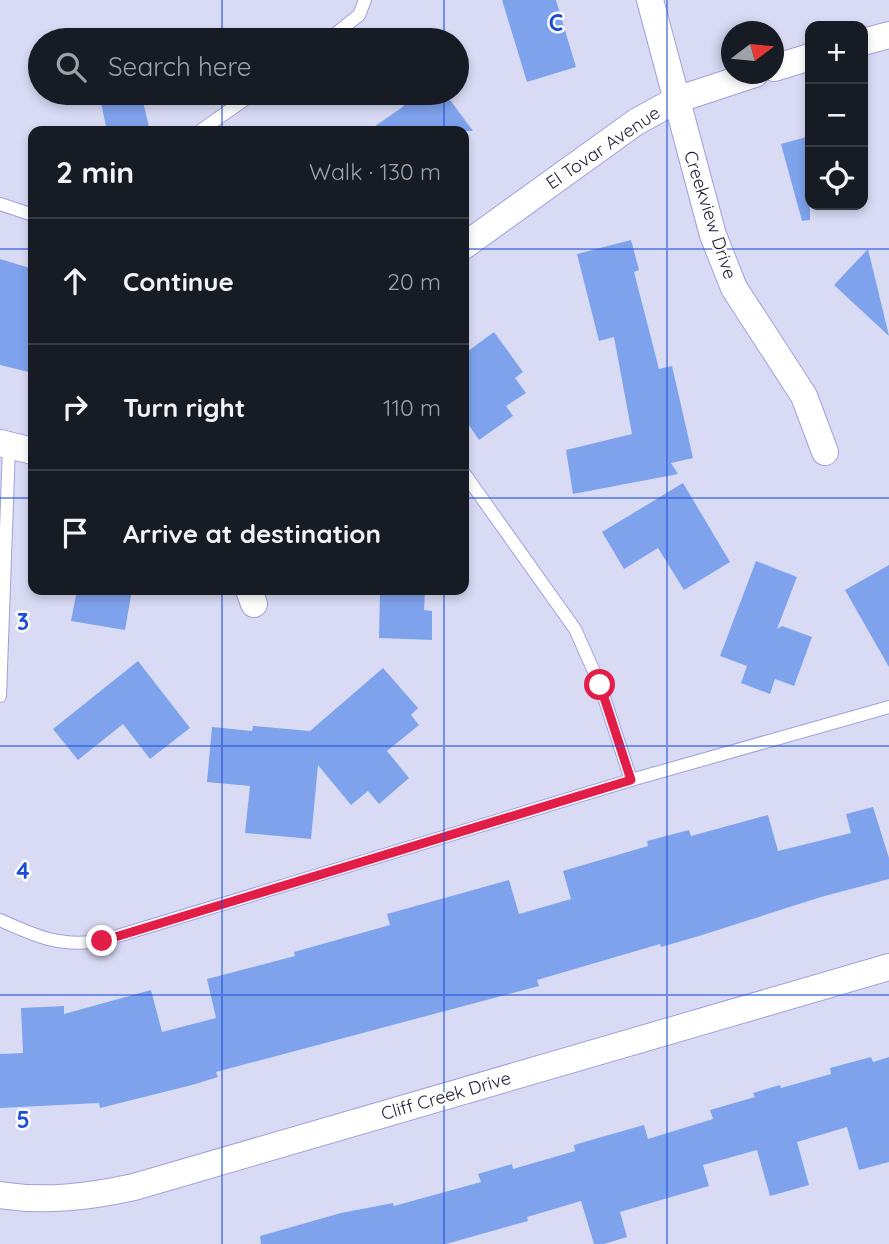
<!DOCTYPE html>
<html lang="en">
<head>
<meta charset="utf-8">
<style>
	body { margin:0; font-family:Quicksand,sans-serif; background:#242831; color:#f1f3f6 }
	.controls { position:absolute; right:21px; top:21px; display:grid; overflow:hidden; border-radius:14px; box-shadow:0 4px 10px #0003 }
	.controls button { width:63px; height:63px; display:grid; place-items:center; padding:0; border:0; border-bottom:2px solid #363941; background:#171b24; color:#f1f3f6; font:35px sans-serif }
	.compass { position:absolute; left:721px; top:21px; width:63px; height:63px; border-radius:50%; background:#171b24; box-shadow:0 4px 10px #0003; rotate:74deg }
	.stop { position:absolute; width:21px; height:21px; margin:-16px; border:5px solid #e11d48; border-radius:50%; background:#fff }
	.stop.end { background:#e11d48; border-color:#fff; box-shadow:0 2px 7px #0008 }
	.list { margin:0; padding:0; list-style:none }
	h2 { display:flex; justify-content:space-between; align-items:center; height:91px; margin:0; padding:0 28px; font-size:30px }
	h2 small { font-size:23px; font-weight:400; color:#9ea1a6 }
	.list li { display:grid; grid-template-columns:46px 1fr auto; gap:21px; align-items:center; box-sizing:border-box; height:126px; padding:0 28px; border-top:2px solid #363941 }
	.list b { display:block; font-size:26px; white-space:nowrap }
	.list em { font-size:23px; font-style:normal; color:#9ea1a6 }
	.icon { flex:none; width:38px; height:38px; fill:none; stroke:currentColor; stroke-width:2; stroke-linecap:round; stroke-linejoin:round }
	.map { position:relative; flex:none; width:889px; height:1244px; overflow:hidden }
	.search { position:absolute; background:#171b24; box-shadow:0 4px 10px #0003; left:28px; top:28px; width:441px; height:77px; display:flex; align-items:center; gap:18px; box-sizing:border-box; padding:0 24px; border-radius:38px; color:#9ea1a6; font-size:26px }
	.panel { position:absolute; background:#171b24; box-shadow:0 4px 10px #0003; left:28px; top:126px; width:441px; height:469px; border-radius:14px }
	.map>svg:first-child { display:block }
	.building { fill:#7ea3ec }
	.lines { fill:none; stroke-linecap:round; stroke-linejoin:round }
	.lane-casing { stroke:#9fa1de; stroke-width:14 }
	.street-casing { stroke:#9fa1de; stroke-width:28 }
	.lane { stroke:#fff; stroke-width:12 }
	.street { stroke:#fff; stroke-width:26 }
	.route { stroke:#e11d48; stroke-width:9 }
	.grid { fill:none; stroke:#1d4ed8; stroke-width:2; stroke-opacity:0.55 }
	.labels { text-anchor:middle; stroke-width:5; stroke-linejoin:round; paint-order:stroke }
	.street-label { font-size:18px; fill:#1a1a31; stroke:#fefefe }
	.grid-label { font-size:23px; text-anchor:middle; font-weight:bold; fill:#1d4ed8; stroke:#fefefe; stroke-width:5; stroke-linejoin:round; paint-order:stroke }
</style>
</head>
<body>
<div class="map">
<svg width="889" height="1244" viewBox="0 0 889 1244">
	<rect width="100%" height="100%" fill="#d9dbf5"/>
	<g class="building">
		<polygon points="502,0 556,0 576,67 527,82"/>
		<polygon points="99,93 141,93 149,127 107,131"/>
		<polygon points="395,93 445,93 473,131 368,131 404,106"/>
		<polygon points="810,136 810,220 802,221 781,144"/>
		<polygon points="631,240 639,270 634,272 659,369 672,366 693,458 671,463 678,474 573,494 566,450 632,434 614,337 599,341 577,254"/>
		<polygon points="868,249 889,336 834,285"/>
		<polygon points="0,259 33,269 33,373 0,365"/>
		<polygon points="494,332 523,372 515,378 526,393 506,406 513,416 479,440 464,418 464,354"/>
		<polygon points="683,483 730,562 684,590 658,548 624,569 602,532"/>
		<polygon points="756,561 797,577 777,629 782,626 812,637 794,686 775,679 770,694 741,683 747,666 720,656"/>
		<polygon points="889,565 889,667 845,590"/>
		<polygon points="77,590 132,590 125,630 71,621"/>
		<polygon points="380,590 425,590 424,610 432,611 432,640 379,638"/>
		<polygon points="138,661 190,728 150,759 123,724 78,760 53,729"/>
		<polygon points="383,668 418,708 411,715 419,725 387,751 409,778 379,804 368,791 351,805 318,765 311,839 245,833 250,786 207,782 212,727 252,731 253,726 310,731"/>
		<polygon points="873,807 889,858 889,879 821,897 699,936 661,947 660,944 537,980 539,986 216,1072 218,1077 192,1085 100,1108 99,1103 0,1108 0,1054 23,1053 21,1008 64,1006 64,1014 151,990 162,1032 216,1018 207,979 295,956 294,952 390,925 387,914 509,880 519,914 571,899 563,871 648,846 647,841 689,830 691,836 768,815 778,851 851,833 846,814"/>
		<polygon points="871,1057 873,1062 889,1057 889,1162 859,1170 847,1127 797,1142 809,1185 770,1196 757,1150 703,1165 709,1186 620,1212 627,1237 604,1244 594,1244 581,1201 527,1217 528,1221 446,1244 261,1244 260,1236 341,1213 393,1203 394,1206 481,1182 478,1174 512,1164 513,1169 575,1151 574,1145 598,1138 644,1125 648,1139 713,1119 710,1110 755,1097 753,1093 780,1085 781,1088 831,1074 830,1068"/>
	</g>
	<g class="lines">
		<g class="lane-casing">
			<g id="lane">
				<polyline points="328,40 359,15 365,0"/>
				<polyline points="200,131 254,93"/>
				<polyline points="0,204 33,215"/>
				<polyline points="464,473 575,629 600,685 631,780 889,707"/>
				<polyline points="0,696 9,446"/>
				<path d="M0,920c38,17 59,27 101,21l530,-161"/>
			</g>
		</g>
		<g class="street-casing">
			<g id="street">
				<polyline points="650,0 713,235 734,288 804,396 825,452"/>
				<polyline points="863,42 889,35"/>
				<polyline points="774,68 810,57"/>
				<polyline points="464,246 636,122 676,100 755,74"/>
				<polyline points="0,443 33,451"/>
				<polyline points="249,590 254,604"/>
				<path d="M0,1195c46,7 88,2 134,-8l755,-220"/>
			</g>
		</g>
		<use href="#lane" class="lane"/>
		<use href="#street" class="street"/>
	</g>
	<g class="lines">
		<polyline class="route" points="102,941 631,780 600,685"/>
	</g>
	<path class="grid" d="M222,0v40M444,0v40M667,0v1244M222,93v38M444,93v38M0,249h33M464,249h425M0,498h33M464,498h425M222,590v654M444,590v654M0,746h889M0,995h889"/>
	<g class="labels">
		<g class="street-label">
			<text transform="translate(603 148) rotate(-34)" y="6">El Tovar Avenue</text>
			<text transform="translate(710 215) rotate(72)" y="6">Creekview Drive</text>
			<text transform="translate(446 1096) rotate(-16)" y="6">Cliff Creek Drive</text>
		</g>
	</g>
	<g class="grid-label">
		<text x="556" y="31">C</text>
		<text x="23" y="630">3</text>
		<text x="23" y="879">4</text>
		<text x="23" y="1128">5</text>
	</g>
</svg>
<div class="controls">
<button>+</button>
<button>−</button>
<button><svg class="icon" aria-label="locate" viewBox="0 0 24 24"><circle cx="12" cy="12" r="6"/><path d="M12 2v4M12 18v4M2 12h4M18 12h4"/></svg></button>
</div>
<svg class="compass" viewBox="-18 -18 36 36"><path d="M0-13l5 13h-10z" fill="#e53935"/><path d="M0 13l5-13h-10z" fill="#9ea1a6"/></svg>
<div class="stop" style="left:600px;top:685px"></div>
<div class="stop end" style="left:102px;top:941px"></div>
<div class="search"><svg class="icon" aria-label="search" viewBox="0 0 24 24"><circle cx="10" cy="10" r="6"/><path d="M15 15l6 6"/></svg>Search here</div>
<section class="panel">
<h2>2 min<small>Walk · 130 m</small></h2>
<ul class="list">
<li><svg class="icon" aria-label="ahead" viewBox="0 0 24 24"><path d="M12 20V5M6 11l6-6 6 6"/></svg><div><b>Continue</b></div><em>20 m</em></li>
<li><svg class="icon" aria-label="right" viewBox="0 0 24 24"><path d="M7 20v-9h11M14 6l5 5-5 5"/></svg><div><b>Turn right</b></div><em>110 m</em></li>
<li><svg class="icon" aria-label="arrive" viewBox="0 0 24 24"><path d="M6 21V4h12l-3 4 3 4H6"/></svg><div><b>Arrive at destination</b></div></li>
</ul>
</section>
</div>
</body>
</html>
